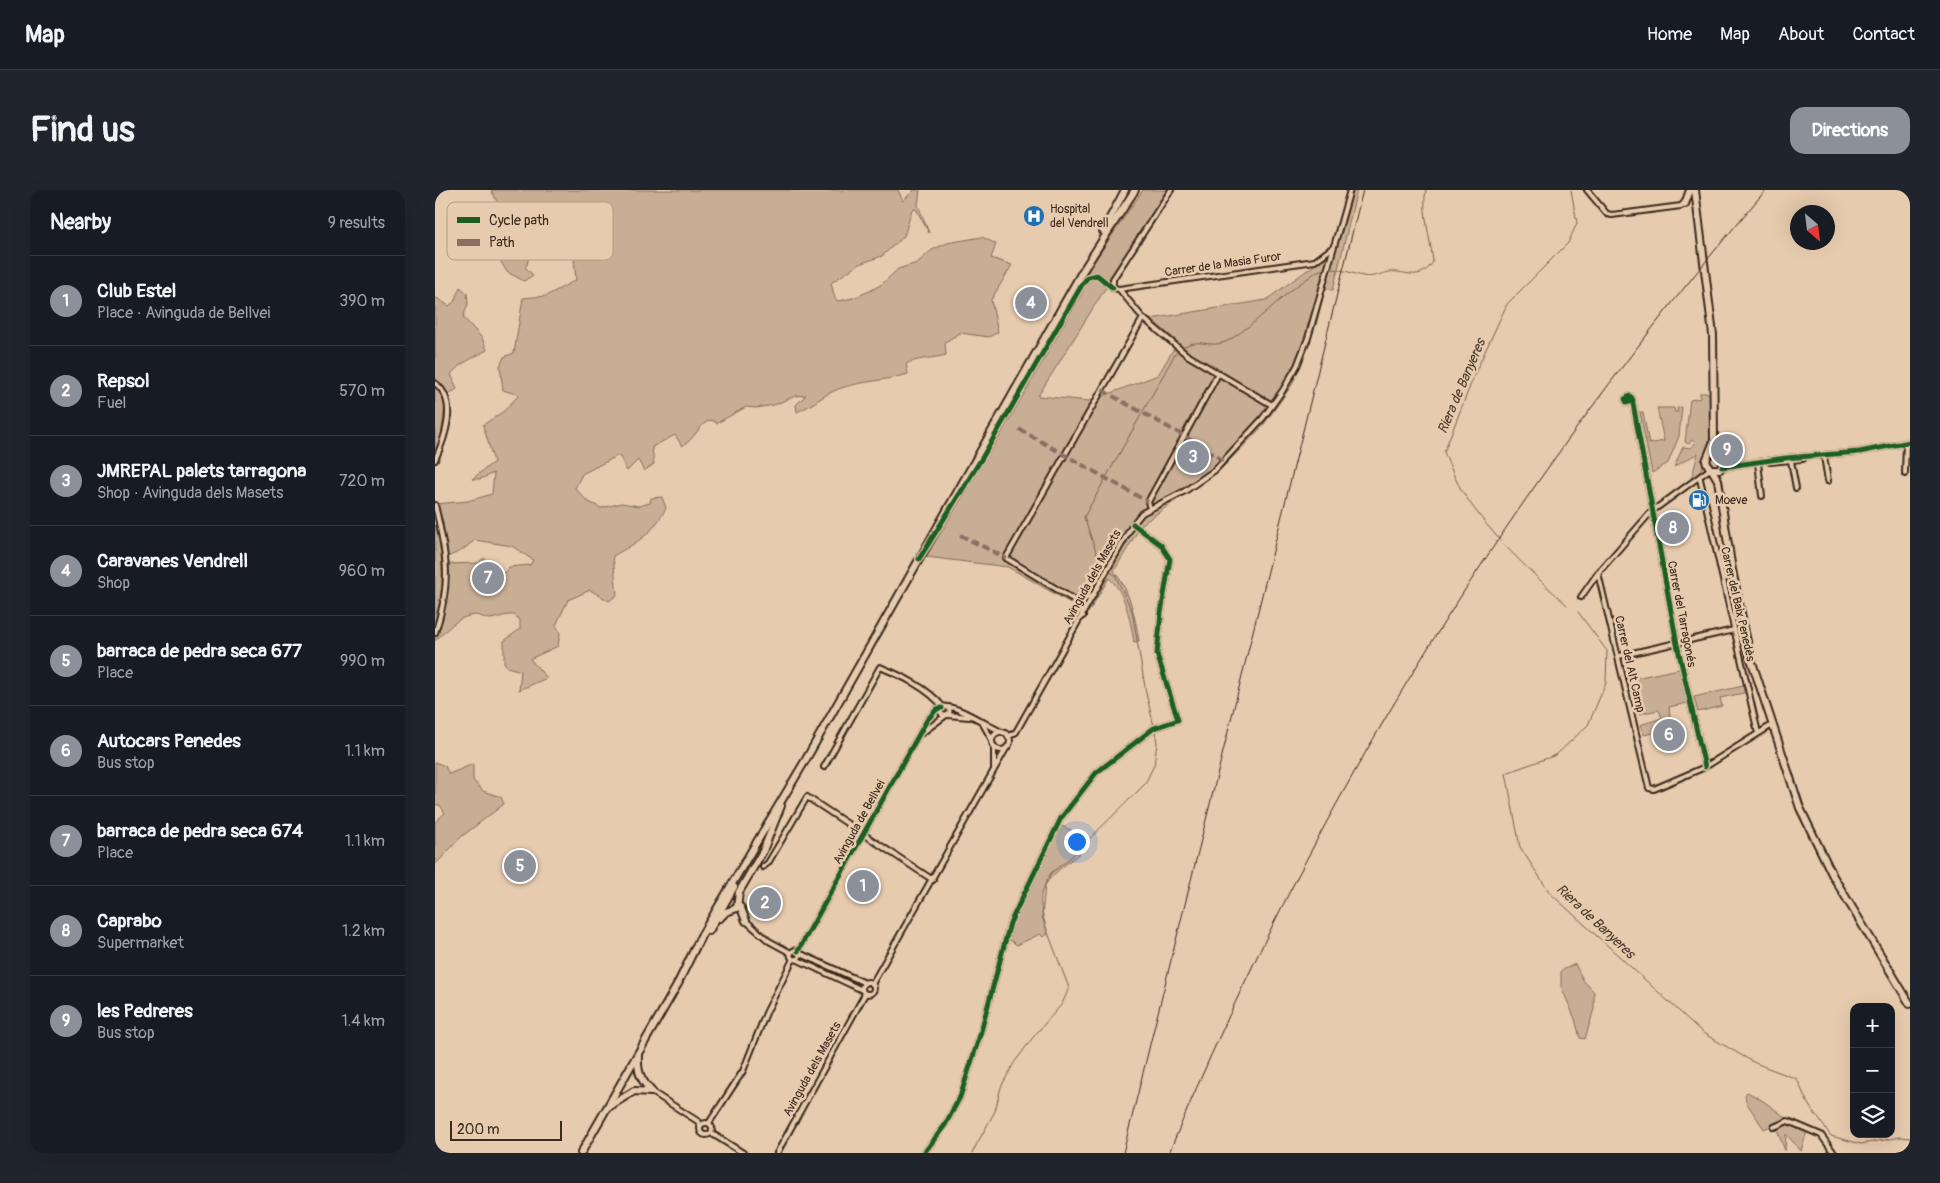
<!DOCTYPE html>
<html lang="en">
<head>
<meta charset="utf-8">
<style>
	body { margin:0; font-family:Pangolin,sans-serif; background:#20242c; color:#f1f3f6 }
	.controls { position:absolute; right:15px; bottom:15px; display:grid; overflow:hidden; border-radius:10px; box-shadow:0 5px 20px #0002 }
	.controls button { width:45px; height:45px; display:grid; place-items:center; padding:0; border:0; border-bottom:1px solid #363941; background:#171b24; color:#f1f3f6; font:25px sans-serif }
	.compass { position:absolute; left:1355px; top:15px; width:45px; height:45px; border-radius:50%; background:#171b24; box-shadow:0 5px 20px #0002; rotate:152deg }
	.scale { position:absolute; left:15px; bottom:12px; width:112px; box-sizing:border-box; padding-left:5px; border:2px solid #3b2a1e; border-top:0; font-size:14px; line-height:18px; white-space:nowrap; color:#3b2a1e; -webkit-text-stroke:4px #e7cbae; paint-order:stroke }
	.you { position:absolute; left:641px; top:651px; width:18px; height:18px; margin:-12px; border:4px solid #fff; border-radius:50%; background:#1a73e8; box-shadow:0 0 0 8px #1a73e833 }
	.badge { display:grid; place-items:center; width:32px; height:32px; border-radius:50%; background:#8c9099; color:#fff; font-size:16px; font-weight:700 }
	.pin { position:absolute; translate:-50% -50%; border:2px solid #fff; box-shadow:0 1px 5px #0006 }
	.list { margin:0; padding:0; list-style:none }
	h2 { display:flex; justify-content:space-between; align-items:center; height:65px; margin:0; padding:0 20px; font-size:21px }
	h2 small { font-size:16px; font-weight:400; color:#9ea1a6 }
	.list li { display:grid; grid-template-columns:32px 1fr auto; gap:15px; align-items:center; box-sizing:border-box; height:90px; padding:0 20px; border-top:1px solid #363941 }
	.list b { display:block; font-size:19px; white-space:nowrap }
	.list p { margin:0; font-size:16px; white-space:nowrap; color:#9ea1a6 }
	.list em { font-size:16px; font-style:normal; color:#9ea1a6 }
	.icon { flex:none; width:28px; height:28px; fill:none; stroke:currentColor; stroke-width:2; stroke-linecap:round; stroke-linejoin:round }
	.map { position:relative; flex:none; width:1475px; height:963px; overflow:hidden; border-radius:15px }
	header { display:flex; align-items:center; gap:30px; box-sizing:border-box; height:70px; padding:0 25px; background:#171b24; border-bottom:1px solid #363941 }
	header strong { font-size:24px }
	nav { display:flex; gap:28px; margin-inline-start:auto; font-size:18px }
	.intro { display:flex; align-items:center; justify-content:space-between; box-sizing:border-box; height:120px; padding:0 30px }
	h1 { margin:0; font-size:35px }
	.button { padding:12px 22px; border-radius:15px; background:#8c9099; color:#fff; font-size:18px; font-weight:700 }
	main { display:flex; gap:30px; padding:0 30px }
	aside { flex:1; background:#171b24; border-radius:15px; box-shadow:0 5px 20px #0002 }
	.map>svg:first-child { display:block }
	.green { fill:#c8ae94; stroke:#826c59 }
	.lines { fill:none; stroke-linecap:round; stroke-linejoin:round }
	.stream { stroke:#766250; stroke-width:1 }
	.minor-casing { stroke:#3b2a1e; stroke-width:8 }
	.primary-casing { stroke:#3b2a1e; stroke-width:10 }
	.minor { stroke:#e7cbae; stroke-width:4 }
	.primary { stroke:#e7cbae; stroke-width:6 }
	.rail { stroke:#3b2a1e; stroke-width:1 }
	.quiet { stroke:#8d6e63; stroke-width:4; stroke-dasharray:8 4; stroke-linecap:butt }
	.cycleway-casing { stroke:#e7cbae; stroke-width:8 }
	.cycleway { stroke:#1b5e20; stroke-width:5 }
	.labels { text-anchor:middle; stroke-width:5; stroke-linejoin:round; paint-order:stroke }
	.poi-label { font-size:12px; fill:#3b2a1e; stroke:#e7cbae; text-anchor:start }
	.street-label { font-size:12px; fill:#3b2a1e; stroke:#e7cbae }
	.water-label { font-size:14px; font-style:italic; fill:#4f3d2f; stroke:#e7cbae }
	.key { fill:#e7cbae; stroke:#b39b83; stroke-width:1 }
	.key-label { font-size:14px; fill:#3b2a1e }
</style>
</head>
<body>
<header>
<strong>Map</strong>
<nav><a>Home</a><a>Map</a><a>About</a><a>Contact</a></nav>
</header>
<div class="intro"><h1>Find us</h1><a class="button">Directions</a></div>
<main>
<aside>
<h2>Nearby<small>9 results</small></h2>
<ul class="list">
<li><span class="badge">1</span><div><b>Club Estel</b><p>Place · Avinguda de Bellvei</p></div><em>390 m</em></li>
<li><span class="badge">2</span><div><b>Repsol</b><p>Fuel</p></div><em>570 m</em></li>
<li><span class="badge">3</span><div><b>JMREPAL palets tarragona</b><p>Shop · Avinguda dels Masets</p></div><em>720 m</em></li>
<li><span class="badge">4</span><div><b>Caravanes Vendrell</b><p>Shop</p></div><em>960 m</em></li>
<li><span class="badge">5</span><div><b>barraca de pedra seca 677</b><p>Place</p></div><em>990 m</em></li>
<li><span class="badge">6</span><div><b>Autocars Penedes</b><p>Bus stop</p></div><em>1.1 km</em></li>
<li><span class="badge">7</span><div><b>barraca de pedra seca 674</b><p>Place</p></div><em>1.1 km</em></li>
<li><span class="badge">8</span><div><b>Caprabo</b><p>Supermarket</p></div><em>1.2 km</em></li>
<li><span class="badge">9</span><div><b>les Pedreres</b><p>Bus stop</p></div><em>1.4 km</em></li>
</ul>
</aside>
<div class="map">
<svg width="1475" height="963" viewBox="0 0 1475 963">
	<rect width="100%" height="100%" fill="#e7cbae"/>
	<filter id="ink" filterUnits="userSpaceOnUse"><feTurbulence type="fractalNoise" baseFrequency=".02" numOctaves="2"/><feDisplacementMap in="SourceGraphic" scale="10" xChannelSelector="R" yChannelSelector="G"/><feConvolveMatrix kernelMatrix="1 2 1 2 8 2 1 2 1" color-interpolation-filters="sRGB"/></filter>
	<g filter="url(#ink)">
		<g class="green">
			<path d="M56,0h407l5,11 11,-11h6l-2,15 11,28 -13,-24 -4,1 -8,26 -22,20 -23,8 -28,19 4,16 4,2 14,-3 17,-7 12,-7 16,-15 19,-6 15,-13 15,-7 35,-6 14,7 -5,14 21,7 -21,35 7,32 -9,5 -29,-4 -15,9 1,13c-10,3 -33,4 -40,9l2,10c-23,7 -47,7 -70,15 -15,6 -26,17 -41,23l-1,-7 10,-10 -11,1 -21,9 -18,3 -10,-1 -29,16 -6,-3c-13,4 -15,19 -29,26l-7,-11 -23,12 2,17 -10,7 -6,-11 -11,11 -8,-16 -37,19 -7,14 12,13 14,7 21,-5 17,3 11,-3 1,-5 11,-1 4,11c-14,27 -27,33 -53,48l4,39 -8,6 -19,-11 -22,10 -12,25 4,8 -2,13 -28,13 17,19 -28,12 2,-19 -14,-4 -3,-5v-21l16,-12v-9l-6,-5c-8,-1 -16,3 -24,4 -5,0 -10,-4 -15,-4 -18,1 -28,15 -40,26v-12l11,-29 1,-36 31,-1 6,-5 8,10 12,5 5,-6 21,-2 3,-5 -21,-14 -37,-6 -14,11 -14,6 -4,-36 -7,-17 32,-3 24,-7 2,-21 -14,6h-8l22,-17 -11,-37 21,-14 15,-16 -16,-5 -3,-24 4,-9 10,-4 9,-55 23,-2 30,-16 -3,-34 -43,5 -3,14 -2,2 8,8 -9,6 -17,-9 -9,-15 -31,-11 -10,-18 -9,-8 9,-14 11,8 14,17h12l14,-9z"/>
			<path d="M708,0h24l-129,206 52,5 68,-26 20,-33 -27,-23 115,-19 58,-42 7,3 11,-30 11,-41h4l-24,100 -8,-1 -9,36 -24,60 -30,42 -41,42 -79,55 -28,47c16,20 21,45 25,70l-5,1c-4,-22 -8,-49 -25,-64l-21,35 -80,-46 -82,-10 75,-123 82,-143 6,-22z"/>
			<polygon points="25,97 32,103 33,114 28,127 47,148 52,160 25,175 16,184 22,199 11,206 6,248 0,261 0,107 14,116 19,112"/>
			<path d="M1265,203h10c0,24 4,73 -19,88l7,-28 -24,14 9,-20 8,1 4,-5 -3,-3 -3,4 -4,-2 5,-42 10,-2z"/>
			<polygon points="1247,217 1244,246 1233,273 1217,283 1205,222 1208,222 1214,254 1229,251 1222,218 1239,218 1240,222 1243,222 1242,218"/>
			<path d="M0,335l3,3c4,32 8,61 -3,93z"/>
			<polygon points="1244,479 1252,513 1234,517 1235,527 1227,530 1229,540 1209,545 1205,535 1227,528 1224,520 1203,524 1195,489"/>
			<polygon points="1308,496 1309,503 1285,508 1287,516 1263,522 1259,507"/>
			<polygon points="0,572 10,576 14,584 38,574 38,590 48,601 66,607 69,614 26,647 0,675 0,632 10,623 5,615 0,615"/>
			<path d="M624,635l12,5 9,23c-12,10 -33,23 -38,39 -4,12 3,30 6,42l-5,3 -3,-3 -23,11 -10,-7 5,-16z"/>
			<polygon points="1140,774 1148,790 1159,802 1159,819 1150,849 1145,848 1140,829 1126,796 1126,781"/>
			<path d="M1312,902c22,10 38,28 60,39l-6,20 -15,-17 -1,17 -10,-27 -11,5 -18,-27 -1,-7z"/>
		</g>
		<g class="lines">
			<g class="stream">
				<path d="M1132,415c-37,-34 -75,-68 -103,-111 -8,-12 -14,-28 -20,-42l32,-81 31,-67 61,-61 9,-20 -6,-33"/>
				<polyline points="1143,422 1172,461 1171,493 1153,535 1121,565 1071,583 1085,657 1115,703 1268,843 1320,873 1362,889 1373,914 1396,946 1426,954 1466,947 1475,948"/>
				<path d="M719,536l-8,-33 -14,-82 -17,-36 -14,-9 -17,-49 91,-163c23,-23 33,-1 56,-15 27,-17 48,-41 74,-59 5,-3 11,-9 16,-10 13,-4 29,3 42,6 9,2 17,-2 26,-4 18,-2 30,11 44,-10 -2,-22 -12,-52 -7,-72"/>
				<polyline points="537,963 560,921 566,897 579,873 599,846 627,814 634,798 607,727 610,694 616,683 633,670 710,594 719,575 722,553 720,540"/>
			</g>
			<g class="minor-casing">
				<g id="minor">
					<polyline points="1152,0 1172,24 1177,25 1246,16 1250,12"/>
					<polyline points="678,98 684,99 880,71 897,58"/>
					<polyline points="678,98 678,89 736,0"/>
					<polyline points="684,99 708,128 752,165 837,215"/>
					<path d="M0,193c24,18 10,55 0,77"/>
					<polyline points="1198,210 1192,213 1190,209 1195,206 1197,208 1242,454 1270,577"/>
					<polyline points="1389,266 1393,291"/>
					<polyline points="1356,271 1361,298"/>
					<polyline points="1335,272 1368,269"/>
					<polyline points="1323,273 1327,306"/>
					<polyline points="1287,277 1351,268 1424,262 1475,252"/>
					<polyline points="1470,284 1471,253"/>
					<polyline points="1265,289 1323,543"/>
					<polyline points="531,293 648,93 653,87 662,85 678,98"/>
					<path d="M0,315c12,51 17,77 0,128"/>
					<polyline points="715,318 713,312 783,184"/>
					<polyline points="1163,383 1214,598 1219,599 1270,577 1337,535"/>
					<polyline points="1146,407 1163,383 1216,322 1275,279"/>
					<polyline points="641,411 658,406"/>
					<polyline points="648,426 641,411 571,368 708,128"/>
					<polyline points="1184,466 1299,440"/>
					<circle cx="510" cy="521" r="4.5"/>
					<path d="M510,517c13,-2 44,20 59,26"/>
					<polyline points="513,525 534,527"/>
					<polyline points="548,534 557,550"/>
					<circle cx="566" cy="551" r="9"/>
					<polyline points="487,543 510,526"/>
					<polyline points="573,547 581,542 698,334 707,323 750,301 780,280 828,228 848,200 862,176 873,148 915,0"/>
					<polyline points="559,556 559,578"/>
					<path d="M389,577l56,-100c22,9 48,21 63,40"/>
					<polyline points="328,677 333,673 372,607 498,690"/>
					<polyline points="311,731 334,751 356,763"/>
					<circle cx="360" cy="765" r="4.5"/>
					<polyline points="363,761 492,530 502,519 507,518"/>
					<polyline points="364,763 430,793"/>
					<polyline points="361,769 427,800"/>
					<circle cx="433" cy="798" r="6"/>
					<polyline points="437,794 572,557"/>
					<polyline points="217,902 264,932 265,936"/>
					<circle cx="271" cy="939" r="6"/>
					<polyline points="274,933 308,881 331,823 358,769"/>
					<polyline points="1339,937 1353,931 1386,945 1399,963"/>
					<polyline points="276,943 308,963"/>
					<polyline points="342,963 430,804"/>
					<polyline points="489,963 510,935 525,907 545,845 575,733 626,628 661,583 719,538 743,530 722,464 726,423 735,369 726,355 698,334"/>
				</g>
			</g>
			<g class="primary-casing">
				<g id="primary">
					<polyline points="1260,0 1278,145 1279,251 1271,271 1275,279 1285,279 1290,272 1288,265 1283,262 1275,263"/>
					<polyline points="1250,14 1255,0"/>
					<polyline points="668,41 690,0"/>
					<polyline points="1277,280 1283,290 1297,380 1315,466 1365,618 1398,686 1475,814"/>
					<polyline points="303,715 306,718 311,731"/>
					<polyline points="285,728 291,722 302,718 304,702 328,661 346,616"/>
					<polyline points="274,741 299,697"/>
					<polyline points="242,795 266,746 370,571 647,82 700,0"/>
					<path d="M203,864c-1,18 2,25 14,38"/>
					<polyline points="175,916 199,901 217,902"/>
					<polyline points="146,963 244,792"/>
				</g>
			</g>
			<use href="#minor" class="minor"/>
			<use href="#primary" class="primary"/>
			<g class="rail">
				<polyline points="688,963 928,0"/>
				<path d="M734,963c145,-353 348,-675 597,-963"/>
			</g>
			<g class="quiet">
				<polyline points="667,200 749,246 789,271"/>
				<polyline points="584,239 713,312"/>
				<polyline points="525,345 571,368"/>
			</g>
			<g class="cycleway-casing">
				<g id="cycleway">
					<polyline points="1198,210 1192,213 1190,209 1195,206 1197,208 1242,454 1270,577"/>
					<polyline points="1287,277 1351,268 1424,262 1475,252"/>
					<polyline points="484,369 547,268 648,93 653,87 662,85 678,98"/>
					<polyline points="363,761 492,530 502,519 507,518"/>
					<polyline points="489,963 510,935 525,907 545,845 575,733 626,628 661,583 719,538 743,530 722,464 726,423 735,369 726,355 698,334"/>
				</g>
			</g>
			<use href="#cycleway" class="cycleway"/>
		</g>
	</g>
	<defs>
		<g id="hospital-disc" transform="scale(1.125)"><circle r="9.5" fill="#1f6fb2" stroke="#e7cbae"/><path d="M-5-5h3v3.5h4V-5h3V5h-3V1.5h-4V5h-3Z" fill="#fff"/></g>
		<g id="fuel-disc" transform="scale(1.125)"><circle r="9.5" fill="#1f6fb2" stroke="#e7cbae"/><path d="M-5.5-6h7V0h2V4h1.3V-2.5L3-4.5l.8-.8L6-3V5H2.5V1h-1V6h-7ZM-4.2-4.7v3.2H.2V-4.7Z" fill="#fff"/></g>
	</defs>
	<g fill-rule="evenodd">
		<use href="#hospital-disc" x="599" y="26"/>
		<use href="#fuel-disc" x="1264" y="310"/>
	</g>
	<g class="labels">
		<g class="poi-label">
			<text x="615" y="23">Hospital<tspan x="615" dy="14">del Vendrell</tspan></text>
			<text x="1280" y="314">Moeve</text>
		</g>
		<g class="street-label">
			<text transform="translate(788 74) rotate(-8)" y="4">Carrer de la Masia Furor</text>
			<text transform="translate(657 387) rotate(-61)" y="4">Avinguda dels Masets</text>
			<text transform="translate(1303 414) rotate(77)" y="4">Carrer del Baix Penedès</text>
			<text transform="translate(1247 424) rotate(79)" y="4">Carrer del Tarragonés</text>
			<text transform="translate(1195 474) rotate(77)" y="4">Carrer del Alt Camp</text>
			<text transform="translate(424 632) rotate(-61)" y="4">Avinguda de Bellvei</text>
			<text transform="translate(377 879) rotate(-61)" y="4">Avinguda dels Masets</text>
		</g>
		<g class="water-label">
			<text transform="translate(1026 196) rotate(-67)" y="5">Riera de Banyeres</text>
			<text transform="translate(1161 731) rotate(43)" y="5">Riera de Banyeres</text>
		</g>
	</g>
	<rect x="12" y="12" width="166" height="58" rx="8" class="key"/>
	<rect x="22" y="27" width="23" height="6" fill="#1b5e20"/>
	<rect x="22" y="49" width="23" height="7" fill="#8d6e63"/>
	<g class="key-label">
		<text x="54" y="35">Cycle path</text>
		<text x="54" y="57">Path</text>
	</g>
</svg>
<div class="controls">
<button>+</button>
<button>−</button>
<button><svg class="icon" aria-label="layers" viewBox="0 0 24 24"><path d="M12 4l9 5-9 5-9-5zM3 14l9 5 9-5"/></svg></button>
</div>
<svg class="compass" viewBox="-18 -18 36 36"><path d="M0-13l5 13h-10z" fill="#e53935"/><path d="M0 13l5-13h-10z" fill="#9ea1a6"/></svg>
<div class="scale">200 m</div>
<div class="you"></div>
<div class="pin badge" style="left:428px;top:696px">1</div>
<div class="pin badge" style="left:330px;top:713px">2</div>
<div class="pin badge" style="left:758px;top:267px">3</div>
<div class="pin badge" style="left:596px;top:113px">4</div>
<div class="pin badge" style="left:85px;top:676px">5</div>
<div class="pin badge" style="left:1234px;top:545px">6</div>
<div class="pin badge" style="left:53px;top:388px">7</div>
<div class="pin badge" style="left:1238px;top:338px">8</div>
<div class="pin badge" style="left:1292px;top:260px">9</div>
</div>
</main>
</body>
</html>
